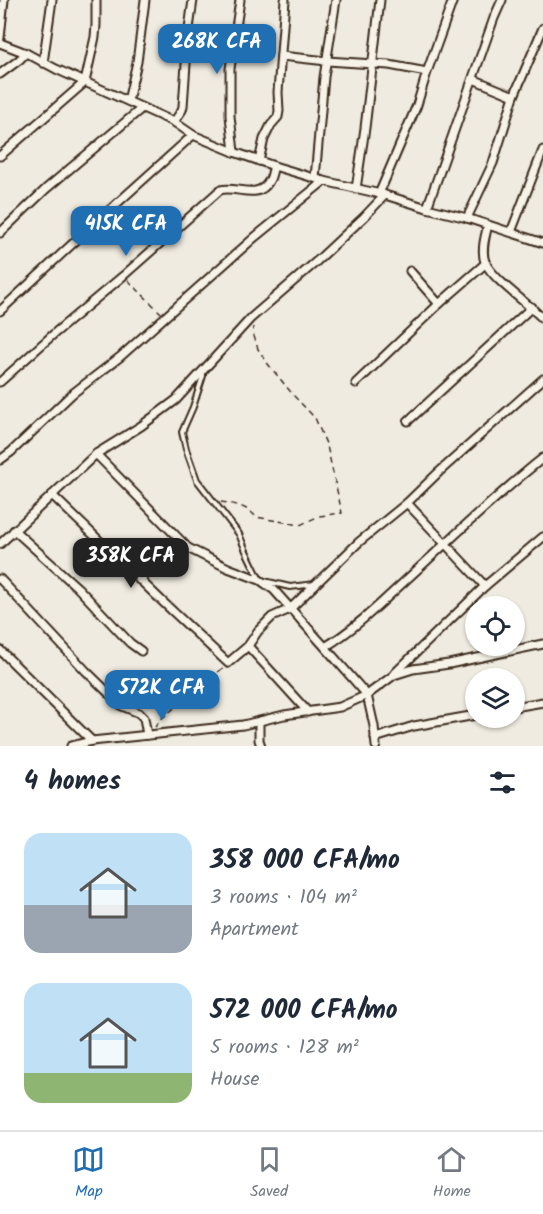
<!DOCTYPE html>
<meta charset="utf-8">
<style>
body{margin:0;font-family:Kalam,sans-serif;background:#f6f6f7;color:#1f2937;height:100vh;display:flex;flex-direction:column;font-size:22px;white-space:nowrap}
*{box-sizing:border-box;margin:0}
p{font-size:20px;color:#747a83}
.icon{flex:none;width:33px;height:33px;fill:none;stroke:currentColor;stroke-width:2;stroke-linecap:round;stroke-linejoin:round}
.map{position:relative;height:746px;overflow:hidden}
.sheet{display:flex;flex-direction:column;background:#fff;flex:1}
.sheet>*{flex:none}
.buttons{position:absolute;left:465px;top:596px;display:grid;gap:12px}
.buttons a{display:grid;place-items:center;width:60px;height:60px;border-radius:50%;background:#fff;box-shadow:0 2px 4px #0004;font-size:30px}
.price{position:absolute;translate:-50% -51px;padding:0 14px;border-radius:12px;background:#1f6fb2;color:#fff;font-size:20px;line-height:39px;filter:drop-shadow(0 2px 3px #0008)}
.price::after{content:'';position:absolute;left:50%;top:36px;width:18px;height:14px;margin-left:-9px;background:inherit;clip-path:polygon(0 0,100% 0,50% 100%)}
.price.active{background:#222;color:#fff}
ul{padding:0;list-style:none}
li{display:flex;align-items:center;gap:18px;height:150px;padding:0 24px}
li span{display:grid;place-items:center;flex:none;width:168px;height:120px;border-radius:18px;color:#555}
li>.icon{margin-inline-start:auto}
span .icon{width:72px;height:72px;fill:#fffc;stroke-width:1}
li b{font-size:26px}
h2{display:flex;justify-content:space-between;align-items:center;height:72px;padding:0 24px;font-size:26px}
.tab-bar{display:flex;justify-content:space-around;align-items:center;height:84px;border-top:2px solid #e0e1e3;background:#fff;font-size:16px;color:#747a83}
.tab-bar a{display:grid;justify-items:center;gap:3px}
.tab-bar .active{color:#1f6fb2}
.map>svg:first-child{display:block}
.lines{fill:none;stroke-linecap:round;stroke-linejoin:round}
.service-casing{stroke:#3b2a1e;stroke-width:8}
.minor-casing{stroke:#3b2a1e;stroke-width:11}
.path{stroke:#3b2a1e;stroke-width:1.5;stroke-dasharray:6 4.5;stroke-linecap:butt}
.service{stroke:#f7f3e8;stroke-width:4}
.minor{stroke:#f7f3e8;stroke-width:7}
</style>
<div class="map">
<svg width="543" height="746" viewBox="0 0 543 746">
<rect width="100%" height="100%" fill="#efebe0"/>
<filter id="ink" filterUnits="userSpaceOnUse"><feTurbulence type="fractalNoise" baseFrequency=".0167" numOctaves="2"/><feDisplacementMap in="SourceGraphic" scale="12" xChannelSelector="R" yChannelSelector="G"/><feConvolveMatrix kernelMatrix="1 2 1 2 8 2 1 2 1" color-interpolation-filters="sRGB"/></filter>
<g filter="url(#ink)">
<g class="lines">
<g class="service-casing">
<polyline id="service" points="203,371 203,376 193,407 182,432 186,449 197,480 239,534 246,551 260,580 290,587 315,584"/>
</g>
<g class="minor-casing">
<g id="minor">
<polyline points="0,38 4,0"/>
<polyline points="0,43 26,53 56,69 174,122 193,135 234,152 274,166 324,181 385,195 427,208 467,218 543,243"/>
<polyline points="281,56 327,61 389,65 427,72"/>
<polyline points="43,63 52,0"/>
<polyline points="0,74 19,60 26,53"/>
<polyline points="473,79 514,96"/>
<polyline points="128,101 137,62 145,0"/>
<polyline points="174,122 182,110 183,106 188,36 193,0"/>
<polyline points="234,152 230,116 230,69 240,0"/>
<polyline points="0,156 85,82 95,37 96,25 96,0"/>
<polyline points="259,161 264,139 271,125 278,117 279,111 278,92 285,0"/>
<polyline points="315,178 324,77 336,0"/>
<polyline points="356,189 365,128 380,0"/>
<polyline points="379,194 417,105 427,72 453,0"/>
<polyline points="427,208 494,18 502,0"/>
<polyline points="467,218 493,163 514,96 543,28"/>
<path d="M 488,225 C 485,236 481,251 485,262 C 493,280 528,303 543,319"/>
<polyline points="511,232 543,150"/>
<polyline points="0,233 47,188 142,108"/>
<polyline points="410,271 439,304"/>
<polyline points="0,311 83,234 193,135"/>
<path d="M 0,382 L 56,332 L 123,276 L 220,190 C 236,185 258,201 269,181 C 272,177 272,171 274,166"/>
<polyline points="356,383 439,304 486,263"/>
<polyline points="408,421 532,307"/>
<polyline points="96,454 188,548 228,568 260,580 274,590 325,647 367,695 374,726 376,746"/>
<polyline points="0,460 11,452 72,394 120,357 255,237 324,181"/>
<polyline points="52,495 164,603 228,663 248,646 258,631 272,617 290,609 359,542 407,503 439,472 543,379"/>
<polyline points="407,503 485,586"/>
<polyline points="14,530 78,588 130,643 141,651"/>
<polyline points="0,544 96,454 141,426 176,400 251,318 317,261 364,217 385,195"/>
<polyline points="0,579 86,671 122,706 139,713 144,718 147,735"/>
<polyline points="139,580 156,566 188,548"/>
<polyline points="248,646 308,712"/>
<path d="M 325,647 C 355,629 381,603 406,580 C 451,539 495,496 543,458"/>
<polyline points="0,650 92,741"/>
<polyline points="395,673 485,586 543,537"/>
<polyline points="514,707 543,702"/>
<polyline points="259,722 259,740 261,746"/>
<polyline points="375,738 414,726 476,715"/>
<polyline points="71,746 92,741 243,725 284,715 340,707 367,695 394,675 413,669 449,664 543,644"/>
</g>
</g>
<g class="path">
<polyline points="128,280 161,313"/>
<path d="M 221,502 C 234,504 247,506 256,517 L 300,525 L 319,516 L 342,513 L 327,446 L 315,418 L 294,396 L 268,364 L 258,349 L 254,336 L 253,327"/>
<polyline points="155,727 161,719 224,667"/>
</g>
<use href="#service" class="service"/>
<use href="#minor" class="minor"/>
</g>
</g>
</svg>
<div class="buttons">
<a><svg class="icon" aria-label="locate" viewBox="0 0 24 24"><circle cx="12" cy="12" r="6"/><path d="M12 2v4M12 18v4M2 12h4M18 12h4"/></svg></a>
<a><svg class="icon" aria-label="layers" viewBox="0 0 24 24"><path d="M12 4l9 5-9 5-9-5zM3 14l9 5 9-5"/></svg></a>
</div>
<b class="price" style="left:217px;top:75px">268K CFA</b>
<b class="price" style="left:126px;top:257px">415K CFA</b>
<b class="price active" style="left:131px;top:589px">358K CFA</b>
<b class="price" style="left:162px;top:721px">572K CFA</b>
</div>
<section class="sheet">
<h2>4 homes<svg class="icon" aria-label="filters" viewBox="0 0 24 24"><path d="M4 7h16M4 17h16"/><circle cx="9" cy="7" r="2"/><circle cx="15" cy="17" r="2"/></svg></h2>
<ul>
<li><span style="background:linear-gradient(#bfe0f5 60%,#9aa5b1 0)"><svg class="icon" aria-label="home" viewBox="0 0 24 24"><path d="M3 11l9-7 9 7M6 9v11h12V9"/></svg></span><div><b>358 000 CFA/mo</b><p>3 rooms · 104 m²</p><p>Apartment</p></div></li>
<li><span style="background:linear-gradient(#bfe0f5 75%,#8fb573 0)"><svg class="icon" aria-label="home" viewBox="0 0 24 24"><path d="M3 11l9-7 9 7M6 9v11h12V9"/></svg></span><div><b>572 000 CFA/mo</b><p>5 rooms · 128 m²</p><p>House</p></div></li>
</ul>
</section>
<nav class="tab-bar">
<a class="active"><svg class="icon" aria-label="map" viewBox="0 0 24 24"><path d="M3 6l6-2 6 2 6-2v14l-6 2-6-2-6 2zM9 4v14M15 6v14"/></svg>Map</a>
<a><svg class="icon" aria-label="saved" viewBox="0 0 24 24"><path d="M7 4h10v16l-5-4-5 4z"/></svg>Saved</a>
<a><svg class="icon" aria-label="home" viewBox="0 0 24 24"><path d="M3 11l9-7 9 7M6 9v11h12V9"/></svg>Home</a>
</nav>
